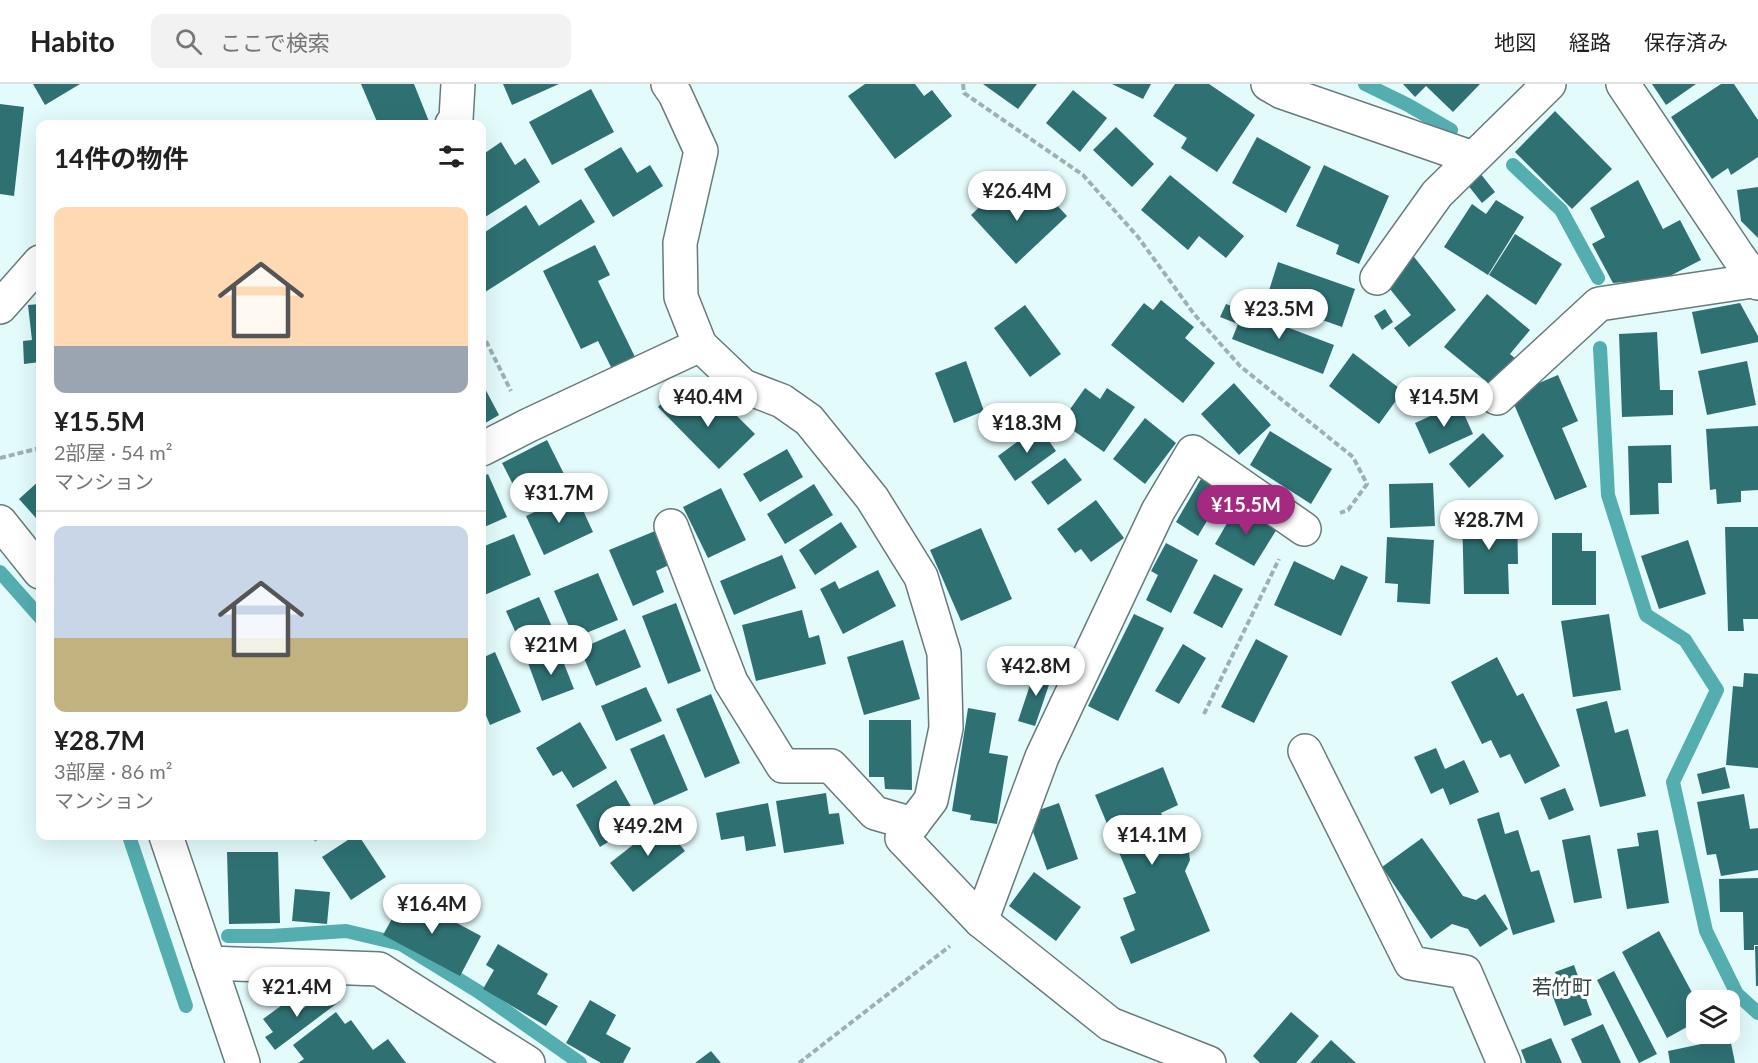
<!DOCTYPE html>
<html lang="ja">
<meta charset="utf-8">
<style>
body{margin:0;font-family:Lato,"Noto Sans JP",sans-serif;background:#f2f2f2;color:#222;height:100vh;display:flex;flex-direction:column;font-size:22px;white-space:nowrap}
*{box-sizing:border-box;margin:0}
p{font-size:20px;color:#767676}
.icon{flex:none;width:33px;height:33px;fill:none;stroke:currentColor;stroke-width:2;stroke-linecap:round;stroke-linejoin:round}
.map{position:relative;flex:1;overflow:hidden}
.panel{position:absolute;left:36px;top:36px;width:450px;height:720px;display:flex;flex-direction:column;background:#fff;border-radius:12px;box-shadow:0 6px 24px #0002}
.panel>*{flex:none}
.fabs{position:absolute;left:1686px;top:906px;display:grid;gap:12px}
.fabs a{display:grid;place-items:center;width:54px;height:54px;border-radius:12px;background:#fff;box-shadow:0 6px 24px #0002;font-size:30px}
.price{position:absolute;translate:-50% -51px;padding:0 14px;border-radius:21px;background:#fff;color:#222;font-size:20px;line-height:39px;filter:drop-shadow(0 2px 3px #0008)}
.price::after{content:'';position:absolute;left:50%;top:36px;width:18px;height:14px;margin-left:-9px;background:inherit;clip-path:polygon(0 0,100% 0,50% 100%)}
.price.on{background:#a32a80;color:#fff}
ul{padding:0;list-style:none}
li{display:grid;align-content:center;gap:12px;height:318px;padding:0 18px}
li+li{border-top:2px solid #e0e0e0}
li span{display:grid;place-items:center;height:186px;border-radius:12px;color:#555}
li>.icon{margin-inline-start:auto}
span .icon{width:108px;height:108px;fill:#fffc;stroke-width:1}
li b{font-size:26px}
h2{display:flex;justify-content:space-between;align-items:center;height:72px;padding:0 18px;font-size:26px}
header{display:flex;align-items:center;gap:36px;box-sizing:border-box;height:84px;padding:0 30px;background:#fff;border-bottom:2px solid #e0e0e0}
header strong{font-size:28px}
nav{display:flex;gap:33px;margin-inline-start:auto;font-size:21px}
.search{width:420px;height:54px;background:#f2f2f2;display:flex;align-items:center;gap:15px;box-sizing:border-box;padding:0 21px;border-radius:12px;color:#767676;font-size:22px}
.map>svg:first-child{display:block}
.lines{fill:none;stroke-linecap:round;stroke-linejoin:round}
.stream{stroke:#54aeb0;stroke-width:14}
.building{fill:#2f7173}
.minor-casing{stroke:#677b7c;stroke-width:36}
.path{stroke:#9eb0b1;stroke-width:4;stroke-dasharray:6 3;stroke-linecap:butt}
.minor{stroke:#fff;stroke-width:33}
.labels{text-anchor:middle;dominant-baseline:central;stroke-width:6;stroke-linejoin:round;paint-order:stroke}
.quarter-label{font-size:20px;fill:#314445;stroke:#fff}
</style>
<header>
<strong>Habito</strong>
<div class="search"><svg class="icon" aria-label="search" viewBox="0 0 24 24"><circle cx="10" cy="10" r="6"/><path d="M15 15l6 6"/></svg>ここで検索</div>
<nav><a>地図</a><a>経路</a><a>保存済み</a></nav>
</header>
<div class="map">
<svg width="1758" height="979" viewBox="0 0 1758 979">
<rect width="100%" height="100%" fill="#e4fbfc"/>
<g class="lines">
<g class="stream">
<polyline points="1365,0 1408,21 1451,46"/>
<polyline points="1513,81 1561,126 1598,194"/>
<polyline points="1600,264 1608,411 1646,531 1685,556 1717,606 1673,698 1706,847 1737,910 1758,929"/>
<polyline points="0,488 40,533"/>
<polyline points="129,752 186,922"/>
<polyline points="228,852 271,852 346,847 401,860 479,908 580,979"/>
</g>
</g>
<g class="building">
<polygon points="33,0 80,0 45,21"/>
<polygon points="361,0 414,0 430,40 378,40"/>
<polygon points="503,0 559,0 512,21"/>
<polygon points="865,0 915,0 924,12 932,6 952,32 895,75 848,12"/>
<polygon points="983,0 1037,0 1018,25"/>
<polygon points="1112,0 1151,0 1143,15"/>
<polygon points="1175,0 1209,0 1255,31 1217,88 1181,64 1187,54 1153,32"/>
<polygon points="1403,0 1480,0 1453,28 1426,2 1415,13"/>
<polygon points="1652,0 1696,0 1666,21"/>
<polygon points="1721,0 1734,0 1758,36 1758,73 1731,91 1728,84 1712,95 1671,33"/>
<polygon points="591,5 614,48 552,81 529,38"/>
<polygon points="1073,6 1107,34 1080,68 1046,39"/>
<polygon points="0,20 24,23 14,112 0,110"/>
<polygon points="1555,27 1612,85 1572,125 1515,68"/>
<polygon points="1116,43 1154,80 1132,103 1093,66"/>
<polygon points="1257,53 1311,83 1286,129 1232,99"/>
<polygon points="501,58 515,81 525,74 540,98 482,135 482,71"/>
<polygon points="621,63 637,89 650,81 663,102 613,133 584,85"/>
<polygon points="1324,81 1389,112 1359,180 1336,170 1339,161 1296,142"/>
<polygon points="1480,89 1495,108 1482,119 1467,100"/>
<polygon points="1170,91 1244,152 1226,174 1199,152 1188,166 1141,126"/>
<polygon points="1638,96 1663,145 1680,136 1701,176 1664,195 1613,199 1592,160 1605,153 1590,124"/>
<polygon points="1005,99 1025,120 1033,113 1043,123 1051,115 1067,132 1016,180 971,131"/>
<polygon points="1758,103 1758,154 1741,137 1737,106"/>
<polygon points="581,115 595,138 482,210 482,150 526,121 539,142"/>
<polygon points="1496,116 1524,133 1488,191 1444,163 1472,120 1486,130"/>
<polygon points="1515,150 1562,180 1536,221 1489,191"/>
<polygon points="595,161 610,191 598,197 635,273 612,285 598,257 581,265 543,187"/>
<polygon points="1411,169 1456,226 1409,263 1394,244 1411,231 1381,194"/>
<polygon points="1278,178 1355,205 1342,243 1266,216"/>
<polygon points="1487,210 1530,246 1510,270 1516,275 1493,303 1444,263"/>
<polygon points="1161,216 1194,243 1185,254 1215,279 1183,319 1111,261 1144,219 1153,226"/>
<polygon points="1740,219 1758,252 1758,258 1701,270 1692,228"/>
<polygon points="40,220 40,278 24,280 23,257 32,256 28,221"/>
<polygon points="1226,220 1334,261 1323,290 1232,255 1238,240 1220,233"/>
<polygon points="1025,221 1061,270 1030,293 994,244"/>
<polygon points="1385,225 1393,238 1382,246 1374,232"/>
<polygon points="1657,248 1660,306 1673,306 1673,331 1622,333 1619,250"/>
<polygon points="1353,269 1403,307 1379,340 1329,302"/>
<polygon points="966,277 984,327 954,339 935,289"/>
<polygon points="1747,277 1756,321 1707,331 1698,287"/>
<polygon points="1558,291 1578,337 1562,344 1587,403 1555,416 1510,311"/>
<polygon points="482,299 499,331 482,341"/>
<polygon points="1234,299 1271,341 1239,371 1201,330"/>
<polygon points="1085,304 1100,315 1107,304 1135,323 1104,368 1061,338"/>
<polygon points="675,306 693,324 702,314 718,331 727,322 755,350 719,385 658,323"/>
<polygon points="1459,319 1473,350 1429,370 1415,339"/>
<polygon points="1145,334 1176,359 1145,400 1113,375"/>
<polygon points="1039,342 1056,367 1015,397 998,372"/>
<polygon points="1758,342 1758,406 1741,407 1741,418 1717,420 1716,405 1710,406 1706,345"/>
<polygon points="1270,347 1332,385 1311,420 1250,381"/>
<polygon points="1483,349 1504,372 1469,404 1449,380"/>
<polygon points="547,356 566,394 521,416 502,379"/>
<polygon points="1671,361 1672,399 1658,399 1659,430 1630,431 1628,362"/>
<polygon points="787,365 803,393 760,418 743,390"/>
<polygon points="1065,374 1082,396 1048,421 1031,398"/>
<polygon points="488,390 507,433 482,444 482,393"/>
<polygon points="1201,395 1224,408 1198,452 1176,438"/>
<polygon points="40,396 40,430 36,434 19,415"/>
<polygon points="1433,399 1435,442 1390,444 1389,400"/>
<polygon points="814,400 833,431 785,460 767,430"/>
<polygon points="721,404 746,456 708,474 683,423"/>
<polygon points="575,409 593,448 544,471 526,432"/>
<polygon points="1096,416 1124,454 1091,478 1081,465 1075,469 1057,445"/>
<polygon points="1237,422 1277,445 1254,482 1215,460"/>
<polygon points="1517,427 1518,480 1508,480 1509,510 1464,510 1462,428"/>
<polygon points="841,438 857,463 815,491 799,466"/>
<polygon points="1725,443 1758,443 1758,535 1743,535 1744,547 1728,547"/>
<polygon points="981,444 1012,515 961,537 930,466"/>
<polygon points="655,447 669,481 656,487 664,508 633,522 609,466"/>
<polygon points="1552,449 1582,449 1582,467 1596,467 1596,521 1552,521"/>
<polygon points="514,450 531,491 482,512 482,463"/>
<polygon points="1387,453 1434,456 1430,520 1397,518 1398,500 1385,499"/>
<polygon points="1688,456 1706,510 1659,525 1641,472"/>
<polygon points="1166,459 1198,476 1171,529 1146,516 1158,491 1151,487"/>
<polygon points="782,471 796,504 734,531 720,497"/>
<polygon points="1294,477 1334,496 1341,481 1368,493 1341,552 1274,521"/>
<polygon points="878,486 896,522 843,550 820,505 835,497 839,505"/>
<polygon points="598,489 618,536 574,554 554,507"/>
<polygon points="1214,490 1243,505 1222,544 1193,529"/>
<polygon points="539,513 556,552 524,567 506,527"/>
<polygon points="676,519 701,587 668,600 642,532"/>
<polygon points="802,526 809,554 819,551 826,580 756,597 742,541"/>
<polygon points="1134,530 1164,544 1118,637 1088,622"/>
<polygon points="1609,530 1621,606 1573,613 1561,537"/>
<polygon points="625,545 641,583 596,602 580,565"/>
<polygon points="1256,555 1288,572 1254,639 1221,623"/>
<polygon points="903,556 920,615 864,631 847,573"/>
<polygon points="1183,560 1206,574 1179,620 1155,607"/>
<polygon points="559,567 574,605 542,617 528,579"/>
<polygon points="495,568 521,628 490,641 482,622 482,595 486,593 482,583 482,574"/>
<polygon points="1497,573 1517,612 1523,609 1560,682 1525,700 1510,670 1500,674 1491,656 1482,660 1451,598"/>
<polygon points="1036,583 1053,589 1035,642 1018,637"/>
<polygon points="1744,589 1758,590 1758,684 1726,681 1733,602 1743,603"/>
<polygon points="646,603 662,637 616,657 601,622"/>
<polygon points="711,610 740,679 705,694 676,625"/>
<polygon points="1607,617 1615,649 1628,645 1646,712 1600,723 1576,625"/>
<polygon points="968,624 996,629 989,669 1008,672 997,740 970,736 971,731 952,727"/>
<polygon points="869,636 911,636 912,706 885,705 884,693 869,693"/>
<polygon points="580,638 607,684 573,704 562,687 553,692 536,664"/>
<polygon points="664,650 688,706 654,721 630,665"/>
<polygon points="1436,664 1445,685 1464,676 1479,708 1450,721 1443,704 1431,710 1414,673"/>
<polygon points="1163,683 1178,721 1161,729 1169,749 1180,753 1188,762 1190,776 1185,787 1210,847 1131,880 1120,853 1135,846 1123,814 1136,809 1095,711"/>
<polygon points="1725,683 1730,704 1702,710 1697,690"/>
<polygon points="616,696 633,726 621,734 628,746 600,763 576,721"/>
<polygon points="1565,704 1574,726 1549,736 1540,714"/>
<polygon points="826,709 829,730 839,729 844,760 784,769 776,717"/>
<polygon points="1744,710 1750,745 1758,744 1758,786 1721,792 1716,770 1707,771 1697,718"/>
<polygon points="768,719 776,762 746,767 744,752 721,756 716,729"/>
<polygon points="1059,719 1078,775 1047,786 1032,745 1039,726"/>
<polygon points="1499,728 1505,750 1518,746 1531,788 1539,786 1555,838 1513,851 1477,735"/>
<polygon points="662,738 685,767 633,808 610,779"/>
<polygon points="1658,746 1669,819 1627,825 1617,765 1639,762 1637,749"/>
<polygon points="1590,751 1602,814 1574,819 1562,756"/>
<polygon points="354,752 359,752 386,793 351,816 322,773"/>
<polygon points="1422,754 1463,812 1476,816 1485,810 1508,845 1480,863 1468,845 1452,840 1431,855 1382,783"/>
<polygon points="227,768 278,768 280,839 229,840"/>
<polygon points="1034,788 1081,823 1056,857 1009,822"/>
<polygon points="1758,794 1758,861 1754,861 1754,866 1744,866 1743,828 1720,828 1719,795"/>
<polygon points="295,805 330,808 327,840 292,837"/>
<polygon points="405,811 481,852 460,892 383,851"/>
<polygon points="1659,847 1696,916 1696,938 1667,954 1622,868"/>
<polygon points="498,860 548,890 537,910 558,922 546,942 483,905 494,886 486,881"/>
<polygon points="1755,862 1758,862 1758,902 1756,902"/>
<polygon points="1574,881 1592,931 1564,942 1550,905 1560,901 1555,888"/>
<polygon points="1614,887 1657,970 1639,979 1597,896"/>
<polygon points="331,904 340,917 275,966 265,953 273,948 263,935 289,916 298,928"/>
<polygon points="590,916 616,931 606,950 631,964 623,979 601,979 566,959"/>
<polygon points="336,928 345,940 351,936 373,966 388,955 406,979 298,979 304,975 293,961"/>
<polygon points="1291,928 1319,952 1296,979 1260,979 1253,972"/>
<polygon points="1603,940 1621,979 1582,979 1571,955"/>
<polygon points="1551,954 1562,979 1526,979 1521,966"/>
<polygon points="1730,954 1735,979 1670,979 1668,967"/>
<polygon points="1331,956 1356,979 1310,979"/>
<polygon points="711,967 721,979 695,979"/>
</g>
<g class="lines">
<g class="minor-casing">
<g id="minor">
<polyline points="668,0 675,10 701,67 680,159 681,213 700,261 743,302 782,317 809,336 872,414 921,493 944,569 946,644 931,716 902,754 981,837 1110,940 1209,979"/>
<polyline points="1268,0 1282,8 1473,74"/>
<polyline points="1623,0 1738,172 1758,199"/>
<polyline points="452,40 456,35 458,0"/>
<polyline points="1377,194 1437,110 1549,0"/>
<polyline points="0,223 40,178"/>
<polyline points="1497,314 1599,220 1758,196"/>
<polyline points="482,365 529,341 700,261"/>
<polyline points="0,438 40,488"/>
<polyline points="671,442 731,598 783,682 831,682 875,729 913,740"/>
<polyline points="1305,667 1411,879 1465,888 1504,979"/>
<polyline points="166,752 243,979"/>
<polyline points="981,837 1042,673 1158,427 1193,368 1304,445"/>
<polyline points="209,879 379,885 528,979"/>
</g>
</g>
<g class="path">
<polyline points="963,0 964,9 1083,91 1138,153 1194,230 1240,282 1353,373 1367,400 1348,426 1340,429"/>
<polyline points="482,249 511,307"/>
<polyline points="0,374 40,364"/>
<polyline points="1204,630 1279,475"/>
<polyline points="313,752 318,758"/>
<polyline points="799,979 950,862"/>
</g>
<use href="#minor" class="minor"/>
</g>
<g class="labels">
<g class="quarter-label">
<text x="1562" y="902">若竹町</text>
</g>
</g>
</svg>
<div class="fabs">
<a><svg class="icon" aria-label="layers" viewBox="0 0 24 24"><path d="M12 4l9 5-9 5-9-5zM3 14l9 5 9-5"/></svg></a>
</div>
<b class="price" style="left:1017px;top:138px">¥26.4M</b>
<b class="price" style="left:1279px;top:256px">¥23.5M</b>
<b class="price" style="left:708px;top:344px">¥40.4M</b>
<b class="price" style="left:1444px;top:344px">¥14.5M</b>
<b class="price" style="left:1027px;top:370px">¥18.3M</b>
<b class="price" style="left:559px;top:440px">¥31.7M</b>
<b class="price on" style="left:1246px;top:452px">¥15.5M</b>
<b class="price" style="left:1489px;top:467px">¥28.7M</b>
<b class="price" style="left:551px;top:592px">¥21M</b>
<b class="price" style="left:1036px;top:613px">¥42.8M</b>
<b class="price" style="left:648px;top:773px">¥49.2M</b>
<b class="price" style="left:1152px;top:782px">¥14.1M</b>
<b class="price" style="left:432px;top:851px">¥16.4M</b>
<b class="price" style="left:297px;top:934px">¥21.4M</b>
<section class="panel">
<h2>14件の物件<svg class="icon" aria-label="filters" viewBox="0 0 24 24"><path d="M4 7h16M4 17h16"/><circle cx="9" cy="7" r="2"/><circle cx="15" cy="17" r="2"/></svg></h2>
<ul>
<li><span style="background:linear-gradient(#ffd9b3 75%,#9aa5b1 0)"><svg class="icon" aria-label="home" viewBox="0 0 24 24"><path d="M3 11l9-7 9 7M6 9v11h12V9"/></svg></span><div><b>¥15.5M</b><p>2部屋 · 54 m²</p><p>マンション</p></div></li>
<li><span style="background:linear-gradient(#c9d6e8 60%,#c2b280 0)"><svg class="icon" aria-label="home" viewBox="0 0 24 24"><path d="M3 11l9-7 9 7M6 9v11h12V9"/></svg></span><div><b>¥28.7M</b><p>3部屋 · 86 m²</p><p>マンション</p></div></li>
</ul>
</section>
</div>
